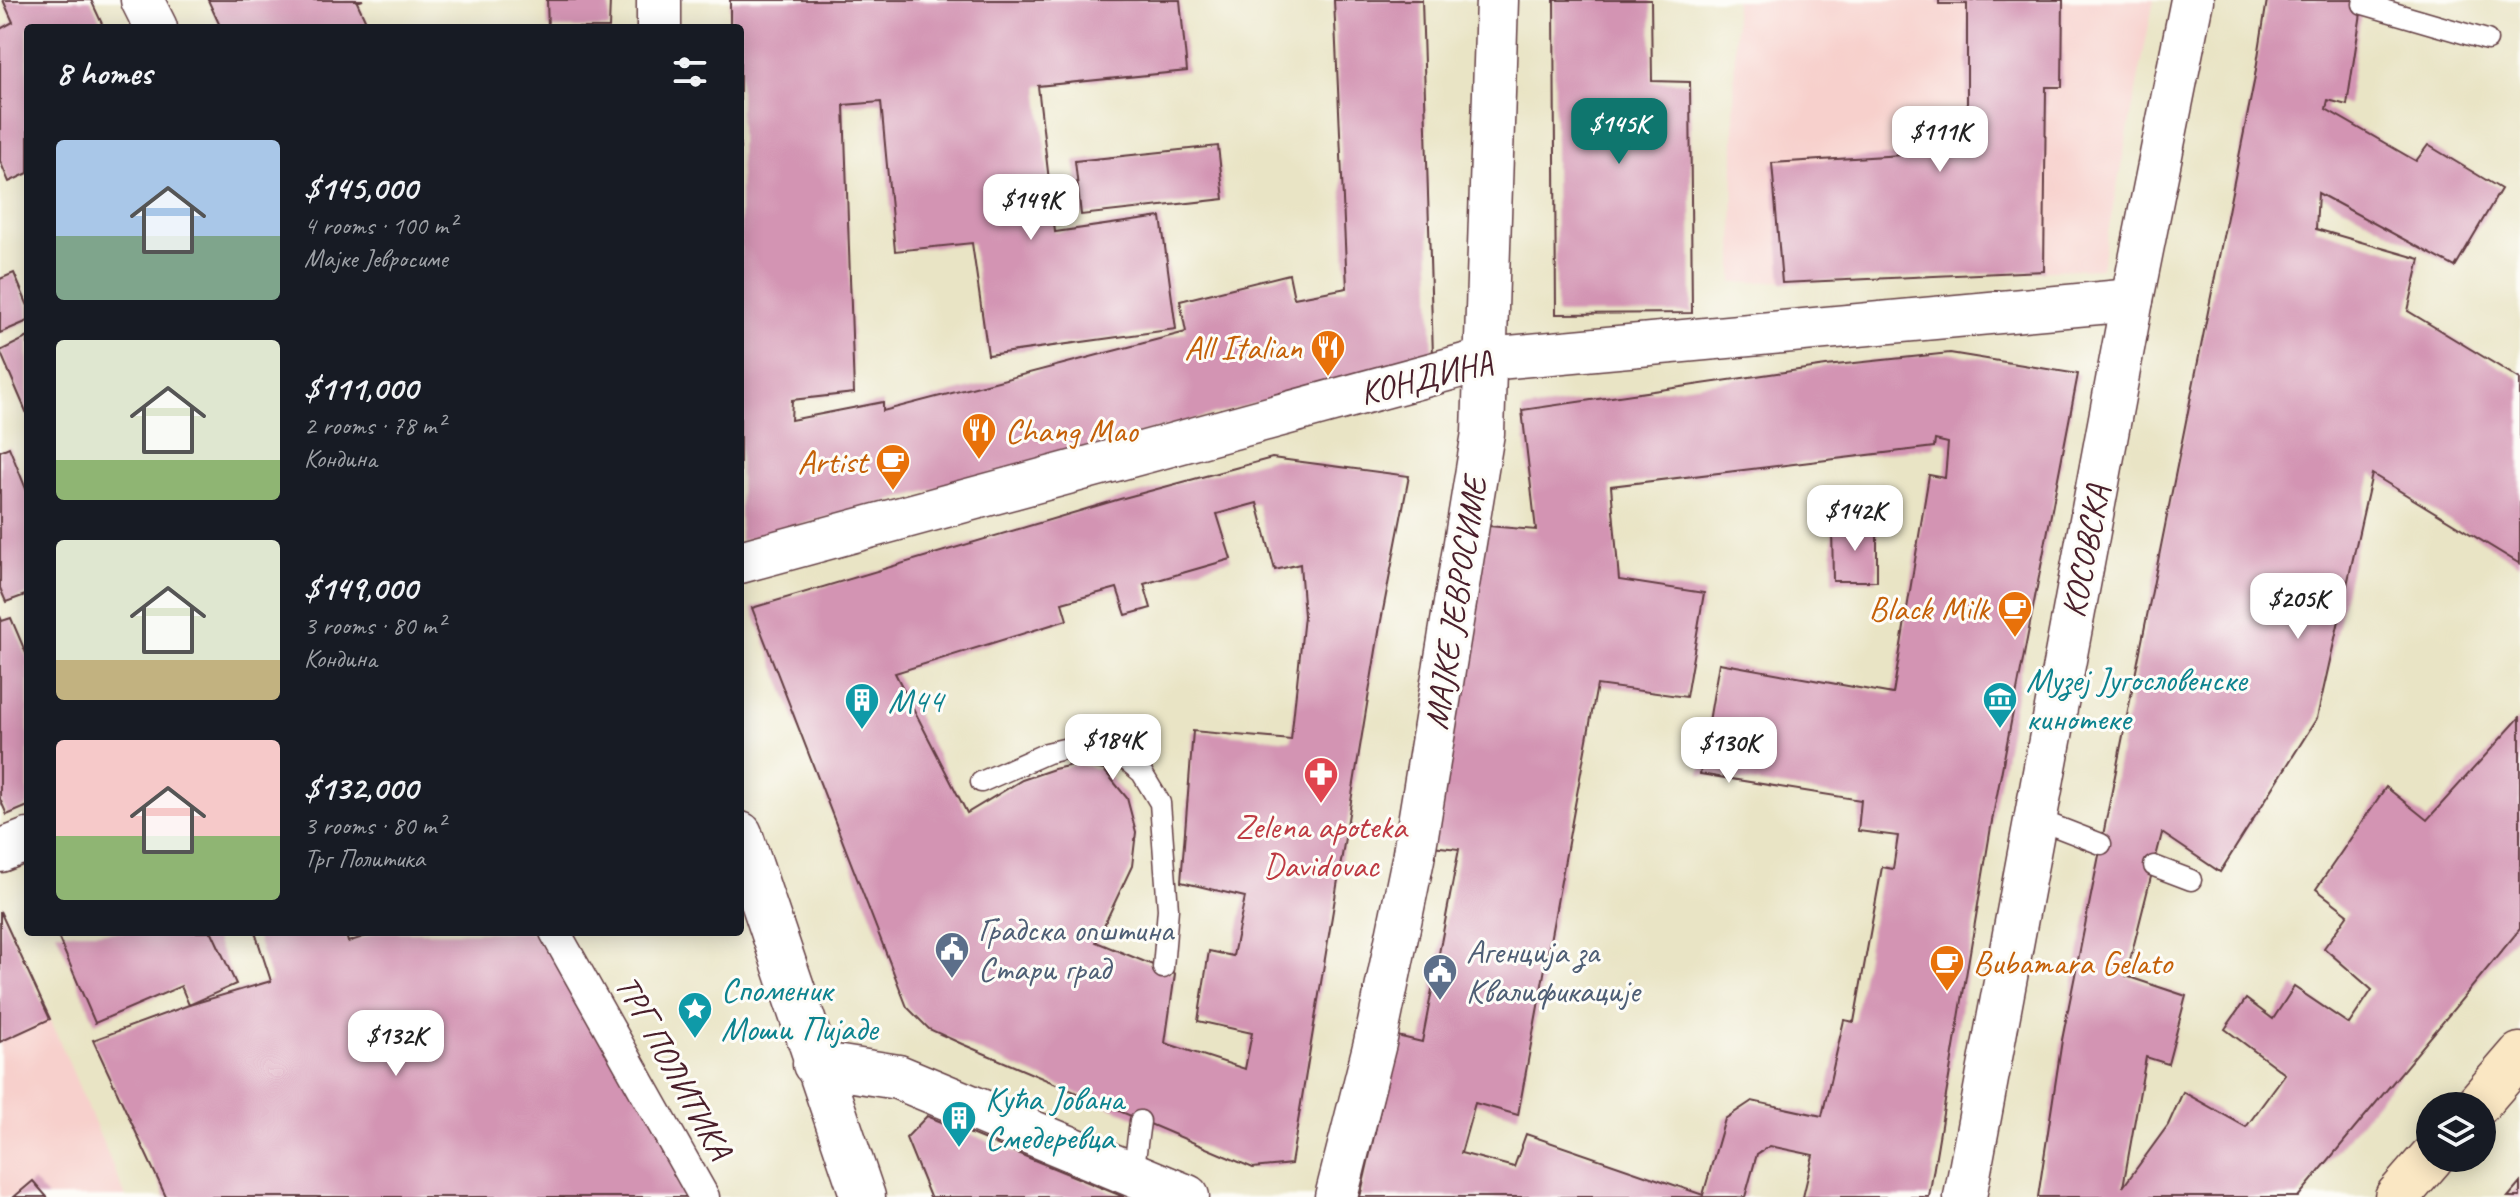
<!DOCTYPE html>
<meta charset="utf-8">
<style>
body{margin:0;font-family:Caveat,sans-serif;background:#20242c;color:#f1f3f6;height:100vh;display:flex;flex-direction:column;font-size:30px;white-space:nowrap}
*{box-sizing:border-box;margin:0}
p{font-size:26px;color:#9ea1a6}
.icon{flex:none;width:44px;height:44px;fill:none;stroke:currentColor;stroke-width:2;stroke-linecap:round;stroke-linejoin:round}
.map{position:relative;flex:1;overflow:hidden}
.panel{position:absolute;left:24px;top:24px;width:720px;height:912px;display:flex;flex-direction:column;background:#171b24;border-radius:8px;box-shadow:0 4px 20px #0003}
.panel>*{flex:none}
.buttons{position:absolute;left:2416px;top:1092px;display:grid;gap:16px}
.buttons a{display:grid;place-items:center;width:80px;height:80px;border-radius:50%;background:#171b24;box-shadow:0 4px 20px #0003;font-size:40px}
.price{position:absolute;translate:-50% -68px;padding:0 18px;border-radius:16px;background:#fff;color:#222;font-size:26px;line-height:52px;filter:drop-shadow(0 2px 4px #0008)}
.price::after{content:'';position:absolute;left:50%;top:48px;width:24px;height:18px;margin-left:-12px;background:inherit;clip-path:polygon(0 0,100% 0,50% 100%)}
.price.selected{background:#0f766e;color:#fff}
ul{padding:0;list-style:none}
li{display:flex;align-items:center;gap:24px;height:200px;padding:0 32px}
li span{display:grid;place-items:center;flex:none;width:224px;height:160px;border-radius:8px;color:#555}
li>.icon{margin-inline-start:auto}
span .icon{width:96px;height:96px;fill:#fffc;stroke-width:1}
li b{font-size:34px}
h2{display:flex;justify-content:space-between;align-items:center;height:96px;padding:0 32px;font-size:34px}
.map>svg:first-child{display:block}
.built{fill:#f7d0cc}
.building{fill:#d394b3;fill-rule:evenodd}
.lines{fill:none;stroke-linecap:round;stroke-linejoin:round}
.service-casing{stroke:#623d42;stroke-width:23}
.pedestrian-casing{stroke:#623d42;stroke-width:33}
.minor-casing{stroke:#623d42;stroke-width:45}
.tertiary-casing{stroke:#623d42;stroke-width:47}
.secondary-casing{stroke:#623d42;stroke-width:47}
.service{stroke:#fff;stroke-width:20}
.pedestrian{stroke:#fff;stroke-width:30}
.minor{stroke:#fff;stroke-width:42}
.tertiary{stroke:#fff;stroke-width:44}
.secondary{stroke:#fae7c3;stroke-width:44}
.labels{text-anchor:middle;dominant-baseline:central;stroke-width:6;stroke-linejoin:round;paint-order:stroke}
.food-label{font-size:34px;fill:#c56008;stroke:#fdfcf7;text-anchor:end}
.street-label{font-size:34px;fill:#4a1f2b;stroke:#fdfcf7}
.culture-label{font-size:34px;fill:#0d838f;stroke:#fdfcf7;text-anchor:start}
.health-label{font-size:34px;fill:#be3a42;stroke:#fdfcf7}
.service-label{font-size:34px;fill:#4e5e75;stroke:#fdfcf7;text-anchor:start}
</style>
<div class="map">
<svg width="2520" height="1197" viewBox="0 0 2520 1197">
<rect width="100%" height="100%" fill="#fdfcf7"/>
<filter id="ink" filterUnits="userSpaceOnUse"><feTurbulence type="fractalNoise" baseFrequency=".0125" numOctaves="2"/><feDisplacementMap in="SourceGraphic" scale="16" xChannelSelector="R" yChannelSelector="G"/><feConvolveMatrix kernelMatrix="1 2 1 2 8 2 1 2 1" color-interpolation-filters="sRGB"/></filter>
<filter id="wash" filterUnits="userSpaceOnUse"><feTurbulence type="fractalNoise" baseFrequency=".006" numOctaves="4" result="noise"/><feDisplacementMap in="SourceGraphic" scale="32" xChannelSelector="R" yChannelSelector="G"/><feGaussianBlur stdDeviation="1.8" result="paint"/><feColorMatrix in="noise" values="0 0 0 0 0 0 0 0 0 0 0 0 0 0 0 0 0 1.4 0 .05"/><feComposite in="paint" operator="in"/></filter>
<g filter="url(#wash)">
<rect width="100%" height="100%" fill="#e9e4c5"/>
<g class="built">
<polygon points="1735,0 2154,0 2101,268 1733,283"/>
<polygon points="0,911 50,1019 126,1197 0,1197"/>
</g>
<g id="blocks">
<g class="building">
<polygon points="3,0 91,0 104,28 28,28 28,173 9,182 0,161 0,29 13,22"/>
<polygon points="208,0 363,0 357,2 369,28 221,28"/>
<polygon points="547,0 610,0 609,28 548,28"/>
<polygon points="730,0 1180,0 1187,71 1038,86 1055,232 1161,217 1176,329 988,355 972,243 895,251 881,102 844,105 854,393 792,400 791,420 883,402 883,411 1186,332 1180,301 1289,274 1294,298 1347,288 1334,0 1422,0 1433,356 740,541 740,28 730,28"/>
<polygon points="1554,0 1651,0 1652,81 1690,82 1692,313 1556,314"/>
<polygon points="1939,0 2063,0 2062,87 2046,87 2044,271 1782,283 1772,163 1967,151 1967,4 1939,4"/>
<polygon points="2267,0 2363,0 2347,105 2328,100 2326,109 2416,161 2428,145 2501,189 2455,267 2318,193 2316,229 2420,259 2408,311 2520,379 2520,564 2372,474 2317,718 2220,872 2162,833 2126,976 2186,996 2168,1064 2146,1057 2123,1187 2168,1125 2183,1092 2246,1127 2285,1074 2225,1029 2246,999 2273,1019 2294,987 2349,1024 2372,990 2324,948 2348,914 2316,889 2386,787 2427,820 2520,717 2520,929 2298,1197 2038,1197 2062,1040 2254,82"/>
<polygon points="1218,146 1224,199 1081,215 1075,161"/>
<polygon points="14,273 28,306 28,321 0,333 0,279"/>
<polygon points="28,337 28,416 0,351"/>
<path d="M 1950,353 L 2078,374 L 1992,821 L 1929,1197 L 1803,1197 L 1813,1155 L 1770,1146 L 1757,1154 L 1745,1197 L 1360,1197 L 1397,1036 L 1422,1042 L 1459,849 L 1432,846 L 1488,526 L 1536,530 L 1522,410 L 1826,366 ZM 1935,440 L 1948,443 L 1945,478 L 1929,475 L 1893,694 L 1719,663 L 1700,774 L 1861,800 L 1858,831 L 1898,836 L 1893,869 L 1882,867 L 1854,1022 L 1844,1020 L 1822,1116 L 1752,1101 L 1725,1119 L 1703,1195 L 1526,1134 L 1514,1167 L 1461,1153 L 1475,1103 L 1518,1115 L 1597,685 L 1686,697 L 1704,593 L 1619,580 L 1611,486 L 1934,447 Z"/>
<polygon points="9,447 28,494 28,594 6,602 0,588 0,451"/>
<path d="M 1272,458 L 1409,476 L 1380,626 L 1291,1164 L 1253,1168 L 962,1044 L 929,1029 L 907,1007 L 752,608 L 1120,499 ZM 1257,503 L 1275,570 L 1300,564 L 1304,616 L 1291,740 L 1193,731 L 1181,882 L 1245,897 L 1233,956 L 1209,951 L 1198,1021 L 1252,1033 L 1245,1069 L 1165,1043 L 1175,974 L 1096,942 L 1132,866 L 1136,832 L 1127,798 L 1104,770 L 1077,764 L 1054,769 L 1022,780 L 967,813 L 895,673 L 1067,620 L 1062,603 L 1117,588 L 1126,615 L 1151,608 L 1144,584 L 1231,559 L 1217,514 Z"/>
<polygon points="1832,525 1877,525 1877,581 1833,581"/>
<polygon points="0,616 2,621 11,618 28,658 28,806 7,815 0,799"/>
<polygon points="0,911 50,1019 0,1042"/>
<polygon points="56,932 212,932 236,984 189,1005 181,986 95,1023"/>
<polygon points="255,932 345,932 348,942 378,932 555,932 704,1197 166,1197 93,1040 189,1005 271,981"/>
<polygon points="927,1116 1124,1197 930,1197 906,1138"/>
<polygon points="33,1181 47,1197 14,1197"/>
<polygon points="2520,1183 2520,1197 2508,1197"/>
</g>
</g>
</g>
<g filter="url(#ink)">
<use href="#blocks" fill-opacity="0" stroke="#623d42" stroke-width="2"/>
<g class="lines">
<g class="service-casing">
<g id="service">
<polyline points="2363,4 2487,40"/>
<polyline points="981,782 1047,753 1081,745 1113,749 1142,773 1160,803 1168,909 1163,968"/>
<polyline points="2034,818 2101,844"/>
<polyline points="2154,866 2191,880"/>
<polyline points="1133,1175 1140,1121"/>
</g>
</g>
<g class="pedestrian-casing">
<polyline id="pedestrian" points="555,932 704,1197"/>
</g>
<g class="minor-casing">
<g id="minor">
<polyline points="142,0 156,28"/>
<polyline points="740,562 1487,359 2132,300"/>
<polyline points="0,851 28,840"/>
<polyline points="1336,1197 1375,1043 1413,859 1483,433 1497,0"/>
<polyline points="1965,1197 2132,300 2192,0"/>
</g>
</g>
<g class="tertiary-casing">
<g id="tertiary">
<polyline points="659,28 659,0"/>
<polyline points="740,834 863,1197"/>
<polyline points="815,1064 898,1077 1187,1197"/>
</g>
</g>
<g class="secondary-casing">
<g id="secondary">
<polyline points="2476,1106 2520,1055"/>
<polyline points="2397,1197 2431,1158"/>
</g>
</g>
<use href="#service" class="service"/>
<use href="#pedestrian" class="pedestrian"/>
<use href="#minor" class="minor"/>
<use href="#tertiary" class="tertiary"/>
<use href="#secondary" class="secondary"/>
</g>
</g>
<defs>
<g id="restaurant-pin" transform="scale(1.8)"><path d="M0 17L-7.5 6A9.5 9.5 0 1 1 7.5 6Z" fill="#e8710a" stroke="#fdfcf7"/><path d="M-5-6h1v4h1v-4h1v4h1v-4h1v5L-1.5 .5V6h-2V.5L-5-1ZM5-6V6H3V1.5H1.5Q1.5-4 5-6Z" fill="#fff"/></g>
<g id="cafe-pin" transform="scale(1.8)"><path d="M0 17L-7.5 6A9.5 9.5 0 1 1 7.5 6Z" fill="#e8710a" stroke="#fdfcf7"/><path d="M-5.5-4.5H6V0H3Q3 3.5 0 3.5H-2.5Q-5.5 3.5-5.5 0ZM3-3.2v2h1.7v-2ZM-6 4.5H4V6H-6Z" fill="#fff"/></g>
<g id="museum-pin" transform="scale(1.8)"><path d="M0 17L-7.5 6A9.5 9.5 0 1 1 7.5 6Z" fill="#0f9aa8" stroke="#fdfcf7"/><path d="M0-6L6-3V-2H-6V-3ZM-5-1h2V3h-2ZM-1-1h2V3h-2ZM3-1h2V3H3ZM-6 4H6V6H-6Z" fill="#fff"/></g>
<g id="building-pin" transform="scale(1.8)"><path d="M0 17L-7.5 6A9.5 9.5 0 1 1 7.5 6Z" fill="#0f9aa8" stroke="#fdfcf7"/><path d="M-4-6H4V6H1V3H-1V6H-4ZM-2.5-4.3h1.7v1.8h-1.7ZM.8-4.3h1.7v1.8H.8ZM-2.5-1h1.7V.8h-1.7ZM.8-1h1.7V.8H.8Z" fill="#fff"/></g>
<g id="pharmacy-pin" transform="scale(1.8)"><path d="M0 17L-7.5 6A9.5 9.5 0 1 1 7.5 6Z" fill="#e0444e" stroke="#fdfcf7"/><path d="M-2-6h4v4h4v4h-4v4h-4v-4h-4v-4h4Z" fill="#fff"/></g>
<g id="civic-pin" transform="scale(1.8)"><path d="M0 17L-7.5 6A9.5 9.5 0 1 1 7.5 6Z" fill="#5c6f8a" stroke="#fdfcf7"/><path d="M-.6-6.5H3V-4.5H.6V-3L4-1V1h2V6H-6V1h2V-1L-.6-3ZM-1.2 2.5V6h2.4V2.5Z" fill="#fff"/></g>
<g id="sight-pin" transform="scale(1.8)"><path d="M0 17L-7.5 6A9.5 9.5 0 1 1 7.5 6Z" fill="#0f9aa8" stroke="#fdfcf7"/><path d="M0-6L1.8-2.2L6-1.7L2.9 1.2L3.7 5.4L0 3.3L-3.7 5.4L-2.9 1.2L-6-1.7L-1.8-2.2Z" fill="#fff"/></g>
</defs>
<g fill-rule="evenodd">
<use href="#restaurant-pin" x="1328" y="347"/>
<use href="#restaurant-pin" x="979" y="430"/>
<use href="#cafe-pin" x="893" y="461"/>
<use href="#cafe-pin" x="2015" y="608"/>
<use href="#museum-pin" x="2000" y="699"/>
<use href="#building-pin" x="862" y="700"/>
<use href="#pharmacy-pin" x="1321" y="774"/>
<use href="#civic-pin" x="952" y="949"/>
<use href="#cafe-pin" x="1947" y="962"/>
<use href="#civic-pin" x="1440" y="971"/>
<use href="#sight-pin" x="695" y="1009"/>
<use href="#building-pin" x="959" y="1118"/>
</g>
<g class="labels">
<g class="food-label">
<text x="1302" y="347">All Italian</text>
<text x="1005" y="430" text-anchor="start">Chang Mao</text>
<text x="867" y="461">Artist</text>
<text x="1989" y="608">Black Milk</text>
<text x="1973" y="962" text-anchor="start">Bubamara Gelato</text>
</g>
<g class="street-label">
<text transform="translate(1426 377) rotate(-14)">КОНДИНА</text>
<text transform="translate(2085 551) rotate(-79)">КОСОВСКА</text>
<text transform="translate(1455 603) rotate(-81)">МАЈКЕ ЈЕВРОСИМЕ</text>
<text transform="translate(674 1067) rotate(61)">ТРГ ПОЛИТИКА</text>
</g>
<g class="culture-label">
<text x="2026" y="679">Музеј Југословенске<tspan x="2026" dy="39">кинотеке</tspan></text>
<text x="888" y="700">М44</text>
<text x="721" y="989">Споменик<tspan x="721" dy="39">Моши Пијаде</tspan></text>
<text x="985" y="1098">Кућа Јована<tspan x="985" dy="39">Смедеревца</tspan></text>
</g>
<g class="health-label">
<text x="1321" y="826">Zelena apoteka<tspan x="1321" dy="39">Davidovac</tspan></text>
</g>
<g class="service-label">
<text x="978" y="929">Градска општина<tspan x="978" dy="39">Стари град</tspan></text>
<text x="1466" y="951">Агенција за<tspan x="1466" dy="39">Квалификације</tspan></text>
</g>
</g>
</svg>
<div class="buttons">
<a><svg class="icon" aria-label="layers" viewBox="0 0 24 24"><path d="M12 4l9 5-9 5-9-5zM3 14l9 5 9-5"/></svg></a>
</div>
<b class="price selected" style="left:1619px;top:166px">$145K</b>
<b class="price" style="left:1940px;top:174px">$111K</b>
<b class="price" style="left:1031px;top:242px">$149K</b>
<b class="price" style="left:1855px;top:553px">$142K</b>
<b class="price" style="left:2298px;top:641px">$205K</b>
<b class="price" style="left:1113px;top:782px">$184K</b>
<b class="price" style="left:1729px;top:785px">$130K</b>
<b class="price" style="left:396px;top:1078px">$132K</b>
<section class="panel">
<h2>8 homes<svg class="icon" aria-label="filters" viewBox="0 0 24 24"><path d="M4 7h16M4 17h16"/><circle cx="9" cy="7" r="2"/><circle cx="15" cy="17" r="2"/></svg></h2>
<ul>
<li><span style="background:linear-gradient(#a9c7e8 60%,#7fa58c 0)"><svg class="icon" aria-label="home" viewBox="0 0 24 24"><path d="M3 11l9-7 9 7M6 9v11h12V9"/></svg></span><div><b>$145,000</b><p>4 rooms · 100 m²</p><p>Мајке Јевросиме</p></div></li>
<li><span style="background:linear-gradient(#dfe7d0 75%,#8fb573 0)"><svg class="icon" aria-label="home" viewBox="0 0 24 24"><path d="M3 11l9-7 9 7M6 9v11h12V9"/></svg></span><div><b>$111,000</b><p>2 rooms · 78 m²</p><p>Кондина</p></div></li>
<li><span style="background:linear-gradient(#dfe7d0 75%,#c2b280 0)"><svg class="icon" aria-label="home" viewBox="0 0 24 24"><path d="M3 11l9-7 9 7M6 9v11h12V9"/></svg></span><div><b>$149,000</b><p>3 rooms · 80 m²</p><p>Кондина</p></div></li>
<li><span style="background:linear-gradient(#f6c9c9 60%,#8fb573 0)"><svg class="icon" aria-label="home" viewBox="0 0 24 24"><path d="M3 11l9-7 9 7M6 9v11h12V9"/></svg></span><div><b>$132,000</b><p>3 rooms · 80 m²</p><p>Трг Политика</p></div></li>
</ul>
</section>
</div>
